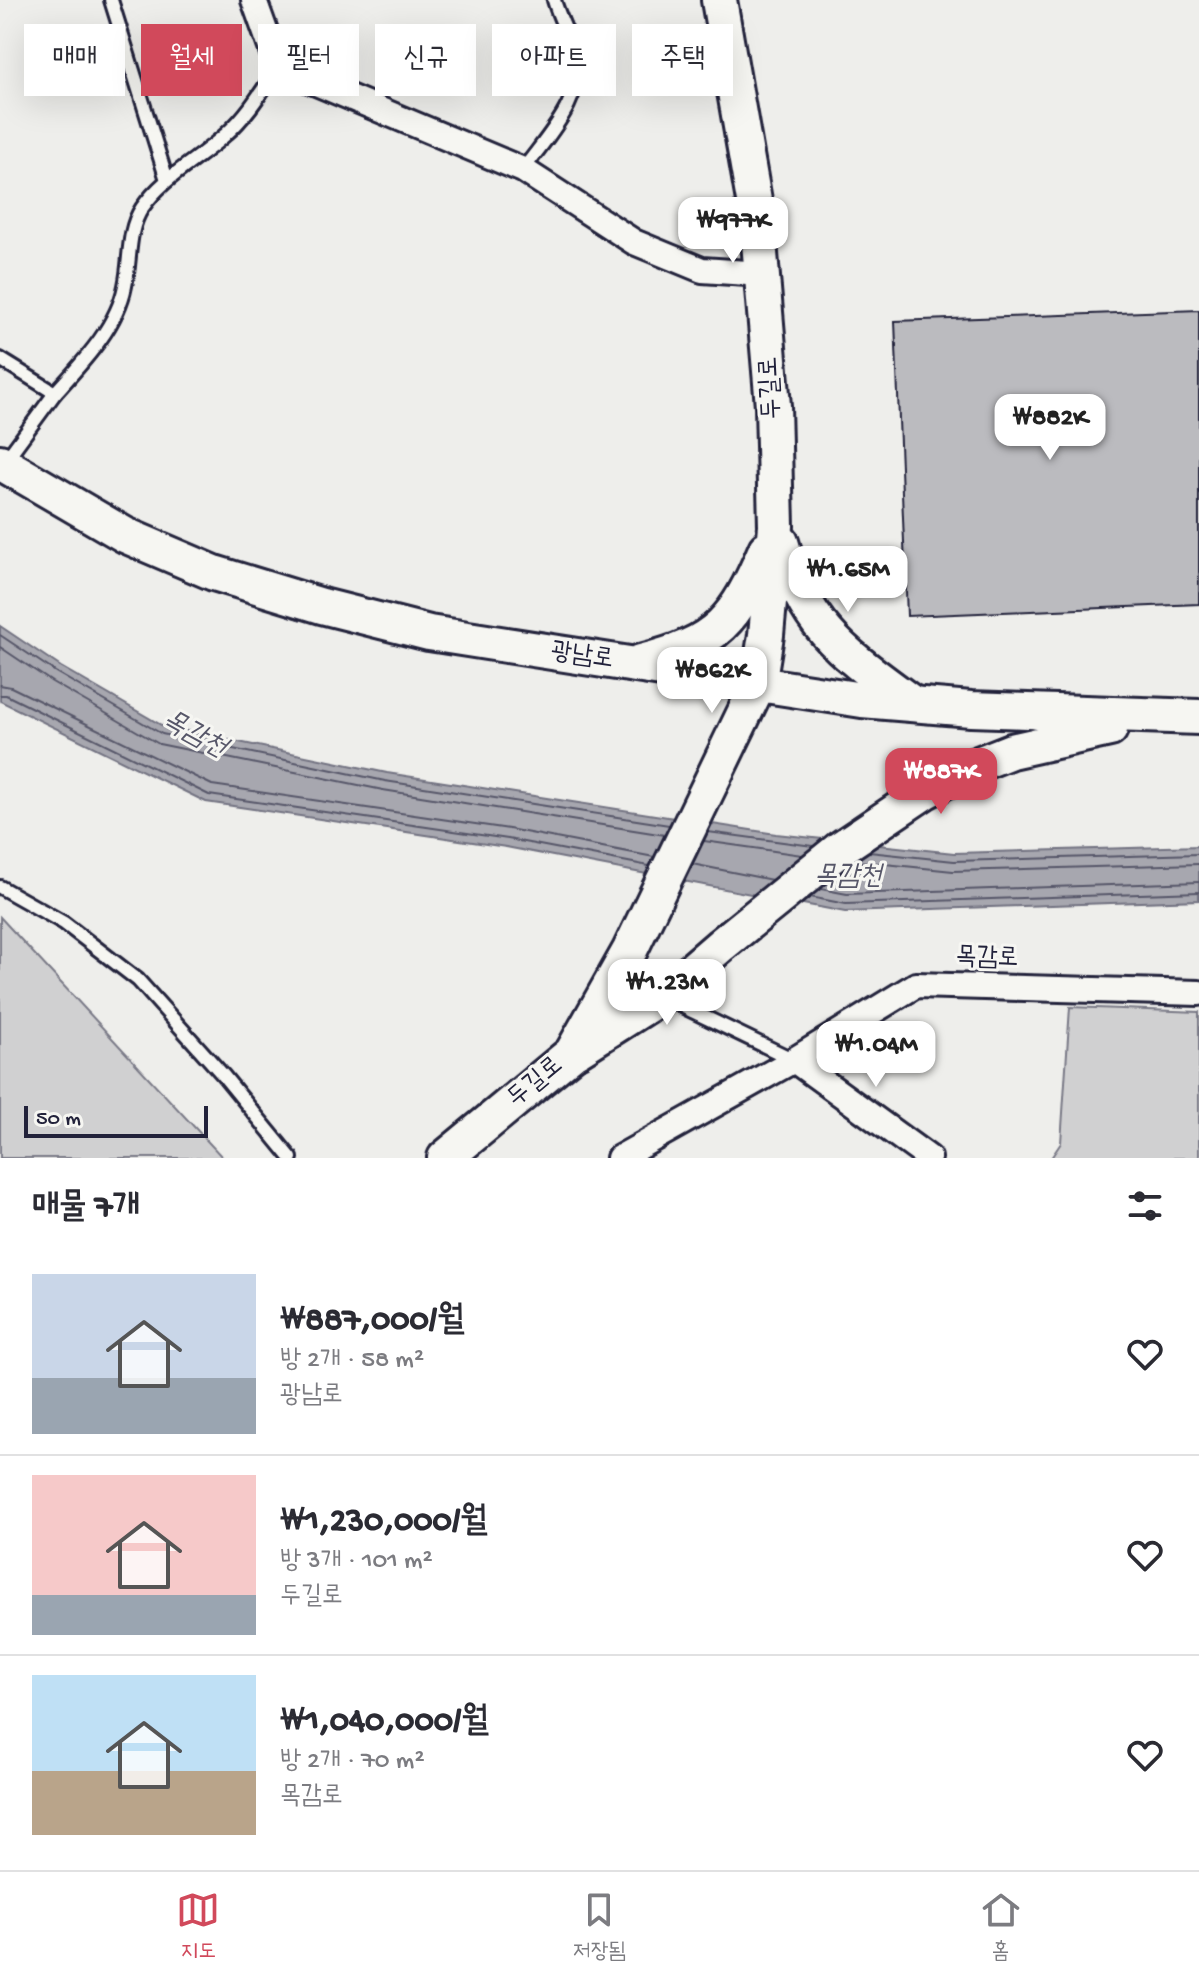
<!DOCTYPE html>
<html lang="ko">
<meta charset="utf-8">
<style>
body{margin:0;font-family:"Gochi Hand","Poor Story",sans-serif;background:#f2f2f3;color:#2b2b33;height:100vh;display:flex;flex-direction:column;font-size:30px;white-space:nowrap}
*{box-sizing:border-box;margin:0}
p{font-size:26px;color:#7c7c81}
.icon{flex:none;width:44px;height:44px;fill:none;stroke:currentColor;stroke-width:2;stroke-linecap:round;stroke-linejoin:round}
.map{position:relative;height:1158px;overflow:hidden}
.panel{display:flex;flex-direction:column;background:#fff;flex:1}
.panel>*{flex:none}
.guide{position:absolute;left:24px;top:24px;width:1152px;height:72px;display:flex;gap:16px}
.scale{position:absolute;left:24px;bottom:20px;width:184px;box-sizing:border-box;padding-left:8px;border:4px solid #22223b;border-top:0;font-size:22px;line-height:28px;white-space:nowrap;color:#22223b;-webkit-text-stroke:6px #f6f6f2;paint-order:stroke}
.price{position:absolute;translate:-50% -68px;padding:0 18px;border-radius:16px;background:#fff;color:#222;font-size:26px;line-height:52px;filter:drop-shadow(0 2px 4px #0008)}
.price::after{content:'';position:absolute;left:50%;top:48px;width:24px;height:18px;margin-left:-12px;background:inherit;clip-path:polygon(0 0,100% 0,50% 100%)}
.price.current{background:#d1495b;color:#fff}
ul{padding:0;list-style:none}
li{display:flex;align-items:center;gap:24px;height:200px;padding:0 32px}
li+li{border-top:2px solid #e1e1e2}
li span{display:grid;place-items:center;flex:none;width:224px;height:160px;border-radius:0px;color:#555}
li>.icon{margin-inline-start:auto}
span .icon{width:96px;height:96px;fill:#fffc;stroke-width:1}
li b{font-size:34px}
h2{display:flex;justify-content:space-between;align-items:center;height:96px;padding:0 32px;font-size:34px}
.chip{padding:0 28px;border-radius:0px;background:#fff;box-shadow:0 8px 32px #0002;font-size:28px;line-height:72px}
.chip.current{background:#d1495b;color:#fff}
.tab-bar{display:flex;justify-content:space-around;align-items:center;height:112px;border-top:2px solid #e1e1e2;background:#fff;font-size:22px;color:#7c7c81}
.tab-bar a{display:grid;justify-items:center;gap:4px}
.tab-bar .current{color:#d1495b}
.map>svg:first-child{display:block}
.green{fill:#d0d0d1;stroke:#797986;stroke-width:2}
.water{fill:#a7a7af;stroke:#727281;stroke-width:2}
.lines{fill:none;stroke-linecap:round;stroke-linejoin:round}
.shore{stroke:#575769;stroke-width:2}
.building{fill:#bbbbbf;stroke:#22223b;stroke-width:2}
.lane-casing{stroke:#22223b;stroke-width:18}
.street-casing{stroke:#22223b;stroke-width:30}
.secondary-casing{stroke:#22223b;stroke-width:40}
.lane{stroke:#f6f6f2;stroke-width:12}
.street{stroke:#f6f6f2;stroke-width:24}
.secondary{stroke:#f6f6f2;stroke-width:34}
.labels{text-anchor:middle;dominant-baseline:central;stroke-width:6;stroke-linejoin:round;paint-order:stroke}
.street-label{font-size:26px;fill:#22223b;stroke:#f6f6f2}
.water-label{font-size:28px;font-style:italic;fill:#575769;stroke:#f6f6f2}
</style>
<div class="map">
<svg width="1199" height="1158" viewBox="0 0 1199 1158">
<rect width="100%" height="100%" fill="#eeeeeb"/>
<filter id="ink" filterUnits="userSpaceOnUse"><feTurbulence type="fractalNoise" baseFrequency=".0125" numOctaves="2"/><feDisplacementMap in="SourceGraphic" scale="16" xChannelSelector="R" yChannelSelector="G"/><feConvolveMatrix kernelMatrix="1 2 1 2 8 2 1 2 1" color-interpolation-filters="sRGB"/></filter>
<g filter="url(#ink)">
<g class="green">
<polygon points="0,917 223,1158 0,1158"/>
<polygon points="1070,1007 1199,1012 1199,1158 1051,1158 1061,1143"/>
</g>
<polygon class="water" points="0,626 61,667 163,726 387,773 776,834 954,853 1199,846 1199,900 845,912 506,847 206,802 0,701"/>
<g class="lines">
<g class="shore">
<polyline points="0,635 57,673 162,734 385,781 669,825"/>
<polyline points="0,647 52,682 159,744 383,790 665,835"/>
<polyline points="0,685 11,687 212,785 509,829 654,857"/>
<polyline points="0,695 6,695 209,795 508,839 649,866"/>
<polyline points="708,832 813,846"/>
<polyline points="704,841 802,855"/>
<polyline points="869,852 954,861 1199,854"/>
<polyline points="856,861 953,871 1199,864"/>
<polyline points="692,864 772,880"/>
<polyline points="821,889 847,894 1199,882"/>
<polyline points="810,897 846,904 1199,892"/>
</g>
</g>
<polygon class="building" points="1199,310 1199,604 907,616 895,321"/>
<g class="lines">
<g class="lane-casing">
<g id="lane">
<polyline points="111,0 167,180"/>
<path d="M 523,170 C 547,136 587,98 574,53 C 569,35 559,18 554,0"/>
<polyline points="0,359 55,393 5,461"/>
<path d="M 55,393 C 82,363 117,327 125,286 C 131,259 127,231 142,208 C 163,177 198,160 225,135 C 247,116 262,91 278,67"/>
<polyline points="0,887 64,923 138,980 223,1075 291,1158"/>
<polyline points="663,997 794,1060"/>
</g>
</g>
<g class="street-casing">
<g id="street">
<polyline points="254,0 278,67 523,170 634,242 702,270 763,274"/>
<polyline points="794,1060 929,1158"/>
<polyline points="619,1158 794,1060 916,985 1199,993"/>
</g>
</g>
<g class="secondary-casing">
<g id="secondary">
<polyline points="0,462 125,535 214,573 322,606 429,633 862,700 971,709 1199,717"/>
<path d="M 781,542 C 805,629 844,653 913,704"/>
<path d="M 641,662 C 718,643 736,620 766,549"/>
<polyline points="577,1050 662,996 721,945 841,848 926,791 973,766 1011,751 1110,729"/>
<polyline points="445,1158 572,1053 630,950 758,685 766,635 776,526 773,406 757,218 719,0"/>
</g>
</g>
<use href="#lane" class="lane"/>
<use href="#street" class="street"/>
<use href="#secondary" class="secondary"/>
</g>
</g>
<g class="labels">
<g class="street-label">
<text transform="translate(772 388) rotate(-93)">두길로</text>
<text transform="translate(582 657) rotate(8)">광남로</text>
<text transform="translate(987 959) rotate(2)">목감로</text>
<text transform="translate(536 1083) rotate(-40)">두길로</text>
</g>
<g class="water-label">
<text transform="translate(194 735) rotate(29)">목감천</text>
<text x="848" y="877">목감천</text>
</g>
</g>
</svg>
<div class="scale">50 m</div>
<b class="price" style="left:733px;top:265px">₩977K</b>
<b class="price" style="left:1050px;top:462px">₩882K</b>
<b class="price" style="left:848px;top:614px">₩1.65M</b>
<b class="price" style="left:712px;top:715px">₩862K</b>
<b class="price current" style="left:941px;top:816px">₩887K</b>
<b class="price" style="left:667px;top:1027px">₩1.23M</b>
<b class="price" style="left:876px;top:1089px">₩1.04M</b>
<div class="guide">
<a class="chip">매매</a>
<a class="chip current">월세</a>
<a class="chip">필터</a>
<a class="chip">신규</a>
<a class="chip">아파트</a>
<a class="chip">주택</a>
</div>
</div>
<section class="panel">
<h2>매물 7개<svg class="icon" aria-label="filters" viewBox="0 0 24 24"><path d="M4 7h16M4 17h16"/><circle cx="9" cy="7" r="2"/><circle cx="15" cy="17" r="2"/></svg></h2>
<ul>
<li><span style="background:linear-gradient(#c9d6e8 65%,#9aa5b1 0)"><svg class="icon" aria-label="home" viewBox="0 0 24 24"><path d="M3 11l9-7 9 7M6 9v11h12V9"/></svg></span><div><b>₩887,000/월</b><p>방 2개 · 58 m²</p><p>광남로</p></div><svg class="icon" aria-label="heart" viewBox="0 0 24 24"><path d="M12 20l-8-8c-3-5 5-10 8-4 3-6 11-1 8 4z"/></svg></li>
<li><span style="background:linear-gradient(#f6c9c9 75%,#9aa5b1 0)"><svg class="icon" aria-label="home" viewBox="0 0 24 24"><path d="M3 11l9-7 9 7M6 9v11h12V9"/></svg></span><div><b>₩1,230,000/월</b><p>방 3개 · 101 m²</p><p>두길로</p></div><svg class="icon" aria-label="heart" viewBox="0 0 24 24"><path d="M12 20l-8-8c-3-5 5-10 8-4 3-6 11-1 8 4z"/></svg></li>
<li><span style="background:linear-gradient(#bfe0f5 60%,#b9a48a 0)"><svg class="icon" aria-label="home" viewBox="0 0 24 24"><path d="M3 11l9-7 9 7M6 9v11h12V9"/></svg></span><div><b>₩1,040,000/월</b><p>방 2개 · 70 m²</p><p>목감로</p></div><svg class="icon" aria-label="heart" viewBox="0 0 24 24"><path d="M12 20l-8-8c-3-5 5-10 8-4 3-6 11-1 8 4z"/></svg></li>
</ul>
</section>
<nav class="tab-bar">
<a class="current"><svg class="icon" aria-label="map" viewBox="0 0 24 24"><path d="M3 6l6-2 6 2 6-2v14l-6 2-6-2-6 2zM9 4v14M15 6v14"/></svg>지도</a>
<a><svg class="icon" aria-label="saved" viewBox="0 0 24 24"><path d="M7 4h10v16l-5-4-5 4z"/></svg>저장됨</a>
<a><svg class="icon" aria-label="home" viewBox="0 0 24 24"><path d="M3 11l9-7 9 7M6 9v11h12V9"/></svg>홈</a>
</nav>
